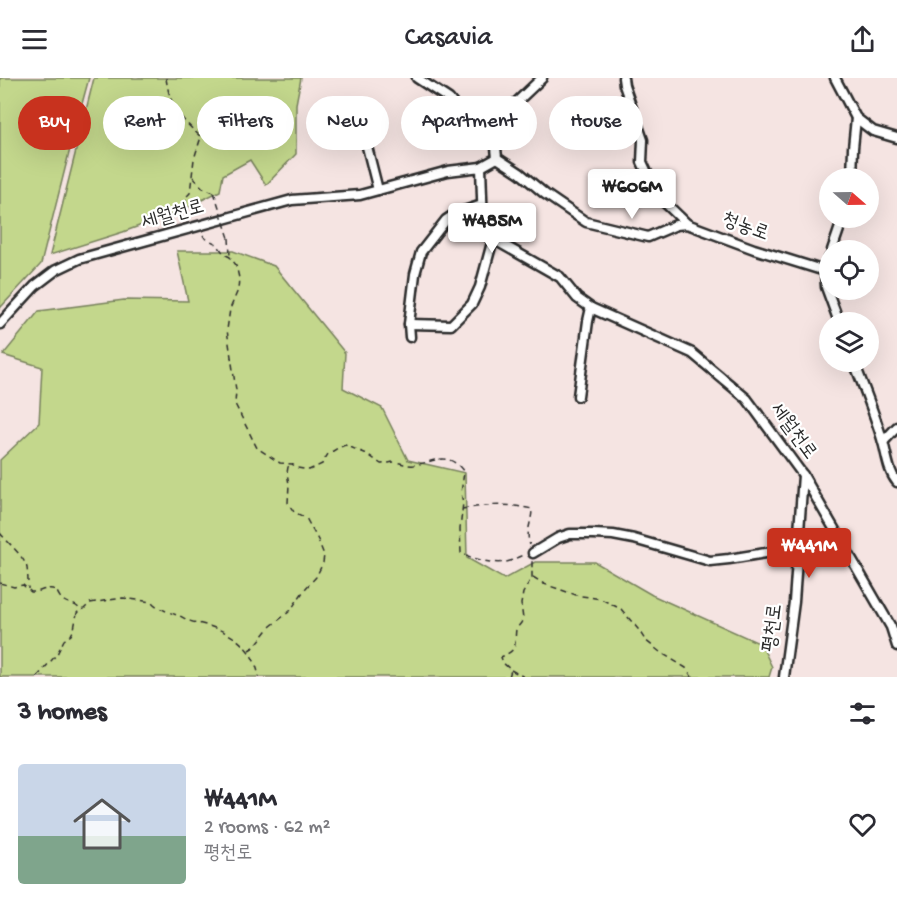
<!DOCTYPE html>
<meta charset="utf-8">
<style>
body{margin:0;font-family:"Gochi Hand","Poor Story",sans-serif;background:#f2f2f3;color:#2b2b33;height:100vh;display:flex;flex-direction:column;font-size:22px;white-space:nowrap}
*{box-sizing:border-box;margin:0}
p{font-size:20px;color:#7c7c81}
.icon{flex:none;width:33px;height:33px;fill:none;stroke:currentColor;stroke-width:2;stroke-linecap:round;stroke-linejoin:round}
.map{position:relative;height:599px;overflow:hidden}
.sheet{display:flex;flex-direction:column;background:#fff;flex:1}
.sheet>*{flex:none}
.hud{position:absolute;left:18px;top:18px;width:861px;height:54px;display:flex;gap:12px}
.needle{width:39px;rotate:110deg}
.fabs{position:absolute;left:819px;top:90px;display:grid;gap:12px}
.fabs a{display:grid;place-items:center;width:60px;height:60px;border-radius:50%;background:#fff;box-shadow:0 6px 24px #0002;font-size:30px}
.price{position:absolute;translate:-50% -51px;padding:0 14px;border-radius:6px;background:#fff;color:#222;font-size:20px;line-height:39px;filter:drop-shadow(0 2px 3px #0008)}
.price::after{content:'';position:absolute;left:50%;top:36px;width:18px;height:14px;margin-left:-9px;background:inherit;clip-path:polygon(0 0,100% 0,50% 100%)}
.price.current{background:#c8321e;color:#fff}
ul{padding:0;list-style:none}
li{display:flex;align-items:center;gap:18px;height:150px;padding:0 18px}
li span{display:grid;place-items:center;flex:none;width:168px;height:120px;border-radius:6px;color:#555}
li>.icon{margin-inline-start:auto}
span .icon{width:72px;height:72px;fill:#fffc;stroke-width:1}
li b{font-size:26px}
h2{display:flex;justify-content:space-between;align-items:center;height:72px;padding:0 18px;font-size:26px}
.chip{padding:0 21px;border-radius:27px;background:#fff;box-shadow:0 6px 24px #0002;font-size:21px;line-height:54px}
.chip.current{background:#c8321e;color:#fff}
header{display:flex;justify-content:space-between;align-items:center;height:78px;padding:0 18px;background:#fff;font-size:27px;font-weight:600}
.map>svg:first-child{display:block}
.green{fill:#c3d78c;stroke:#77815c;stroke-width:1.5}
.lines{fill:none;stroke-linecap:round;stroke-linejoin:round}
.minor-casing{stroke:#2b2b2b;stroke-width:13}
.path{stroke:#2b2b2b;stroke-width:1.5;stroke-dasharray:6 4.5;stroke-linecap:butt}
.minor{stroke:#fff;stroke-width:8}
.path-bridge{stroke:#2b2b2b;stroke-width:1.5;stroke-dasharray:6 4.5;stroke-linecap:butt}
.labels{text-anchor:middle;dominant-baseline:central;stroke-width:4.5;stroke-linejoin:round;paint-order:stroke}
.street-label{font-size:20px;fill:#2b2b2b;stroke:#fff}
</style>
<header><svg class="icon" aria-label="menu" viewBox="0 0 24 24"><path d="M4 6h16M4 12h16M4 18h16"/></svg>Casavia<svg class="icon" aria-label="share" viewBox="0 0 24 24"><path d="M12 15V3M7 8l5-5 5 5M5 13v7h14v-7"/></svg></header>
<div class="map">
<svg width="897" height="599" viewBox="0 0 897 599">
<rect width="100%" height="100%" fill="#f5e4e2"/>
<filter id="ink" filterUnits="userSpaceOnUse"><feTurbulence type="fractalNoise" baseFrequency=".0167" numOctaves="2"/><feDisplacementMap in="SourceGraphic" scale="12" xChannelSelector="R" yChannelSelector="G"/><feConvolveMatrix kernelMatrix="1 2 1 2 8 2 1 2 1" color-interpolation-filters="sRGB"/></filter>
<g filter="url(#ink)">
<g class="green">
<polygon points="0,0 89,0 74,55 41,186 0,230"/>
<polygon points="94,0 301,0 296,26 296,76 266,107 250,82 223,97 220,113 180,133 123,154 50,177"/>
<polygon points="177,173 233,173 274,188 345,275 343,310 382,330 408,382 465,395 467,480 504,501 535,484 595,484 652,517 761,566 772,589 769,599 0,599 0,382 39,345 42,289 3,277 39,233 124,222 188,223"/>
</g>
<g class="lines">
<g class="minor-casing">
<g id="minor">
<polyline points="417,0 449,21 461,36 473,46 494,48 497,80 520,95 545,116 586,144 648,159 676,147 687,146 754,171 825,193 826,209 839,244"/>
<polyline points="623,0 624,7 643,62 642,84 658,118 687,146"/>
<polyline points="835,0 856,40 873,53 897,60"/>
<polyline points="361,45 378,112"/>
<polyline points="494,48 503,37 542,0"/>
<polyline points="481,89 497,80"/>
<polyline points="852,100 853,70 856,40"/>
<polyline points="832,172 843,140"/>
<polyline points="825,193 830,179"/>
<polyline points="0,246 35,208 56,192 79,181 292,122 360,117 448,93 481,89 483,149 486,157 560,199 577,220 591,230 692,275 747,321 803,397 891,549 897,568"/>
<polyline points="409,246 451,247 472,226 480,209 493,161"/>
<polyline points="410,259 409,246 415,196 421,174 446,142 455,136 482,127"/>
<path d="M 854,284 C 864,310 875,337 883,364 C 887,378 888,393 897,404"/>
<polyline points="578,318 588,243 591,230"/>
<polyline points="883,364 897,349"/>
<polyline points="533,475 558,460 570,456 593,456 613,457 634,461 710,483 729,481 772,474 797,474"/>
<polyline points="784,599 794,524 803,397"/>
</g>
</g>
<g class="path">
<path d="M 166,0 C 170,29 180,40 201,59 L 194,81 L 190,115 L 186,119 L 186,126 L 189,142"/>
<polyline points="193,99 203,110 214,114"/>
<path d="M 203,157 L 205,160 L 217,166 L 224,176 L 230,179 L 236,187 L 239,200 L 238,212 L 230,231 L 227,252 L 236,312 L 235,326 L 257,370 L 280,385 L 292,386 L 297,390 L 309,392 L 322,386 L 328,376 L 338,370 L 345,367 L 367,376 L 381,386 C 386,386 391,384 395,384 C 402,385 407,388 414,387 C 435,384 448,372 464,394 L 461,415 L 463,425 L 460,451 L 461,475 C 473,481 497,488 510,483 C 515,481 519,478 524,477"/>
<polyline points="229,160 230,178"/>
<path d="M 462,431 C 487,427 507,425 532,431 C 532,444 525,454 530,467"/>
<path d="M 0,455 C 8,465 24,478 27,490 C 28,497 28,504 28,511"/>
<polyline points="533,499 544,506 576,517 601,521 621,531 638,551 645,562 660,574 686,590 692,599"/>
<path d="M 0,505 L 14,509 L 23,507 L 31,514 C 39,515 47,508 56,512 C 58,515 60,521 64,523 C 70,527 76,525 80,532"/>
<polyline points="249,572 254,569 271,548 290,533 305,511 316,499 323,485 324,477 318,462 306,440 294,434 288,425 289,406 287,395 288,389 291,386"/>
<polyline points="511,592 524,599"/>
<path d="M 37,599 L 57,576 L 64,562 L 71,557 L 74,551 L 77,535 L 80,532 L 84,531 L 90,525 L 123,520 L 152,524 C 158,531 171,535 180,538 C 184,540 189,543 193,544 C 224,550 253,564 259,599"/>
<path d="M 509,599 L 511,592 L 503,585 L 501,579 C 519,571 514,568 516,551 L 521,545 L 523,541 L 521,526 L 523,515 L 532,499 L 532,483"/>
</g>
<use href="#minor" class="minor"/>
<polyline class="path-bridge" points="214,114 229,160"/>
</g>
</g>
<g class="labels">
<g class="street-label">
<text transform="translate(173 138) rotate(-16)">세월천로</text>
<text transform="translate(745 150) rotate(20)">청농로</text>
<text transform="translate(792 354) rotate(54)">세월천로</text>
<text transform="translate(774 550) rotate(-83)">평천로</text>
</g>
</g>
</svg>
<div class="fabs">
<a><svg class="needle" viewBox="-14 -14 28 28"><path d="M0-13l5 13h-10z" fill="#e53935"/><path d="M0 13l5-13h-10z" fill="#7c7c81"/></svg></a>
<a><svg class="icon" aria-label="locate" viewBox="0 0 24 24"><circle cx="12" cy="12" r="6"/><path d="M12 2v4M12 18v4M2 12h4M18 12h4"/></svg></a>
<a><svg class="icon" aria-label="layers" viewBox="0 0 24 24"><path d="M12 4l9 5-9 5-9-5zM3 14l9 5 9-5"/></svg></a>
</div>
<b class="price" style="left:632px;top:142px">₩606M</b>
<b class="price" style="left:492px;top:176px">₩485M</b>
<b class="price current" style="left:809px;top:501px">₩441M</b>
<div class="hud">
<a class="chip current">Buy</a>
<a class="chip">Rent</a>
<a class="chip">Filters</a>
<a class="chip">New</a>
<a class="chip">Apartment</a>
<a class="chip">House</a>
</div>
</div>
<section class="sheet">
<h2>3 homes<svg class="icon" aria-label="filters" viewBox="0 0 24 24"><path d="M4 7h16M4 17h16"/><circle cx="9" cy="7" r="2"/><circle cx="15" cy="17" r="2"/></svg></h2>
<ul>
<li><span style="background:linear-gradient(#c9d6e8 60%,#7fa58c 0)"><svg class="icon" aria-label="home" viewBox="0 0 24 24"><path d="M3 11l9-7 9 7M6 9v11h12V9"/></svg></span><div><b>₩441M</b><p>2 rooms · 62 m²</p><p>평천로</p></div><svg class="icon" aria-label="heart" viewBox="0 0 24 24"><path d="M12 20l-8-8c-3-5 5-10 8-4 3-6 11-1 8 4z"/></svg></li>
</ul>
</section>
